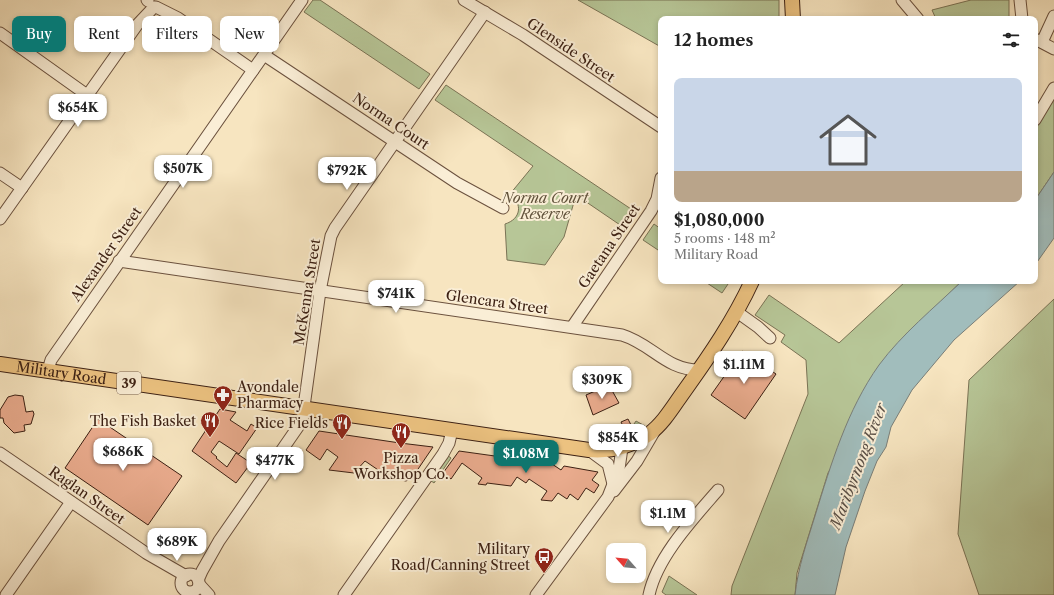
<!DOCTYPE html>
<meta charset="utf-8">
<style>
body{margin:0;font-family:"Libre Caslon Text",serif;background:#f2f2f2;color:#222;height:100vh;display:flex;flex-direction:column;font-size:15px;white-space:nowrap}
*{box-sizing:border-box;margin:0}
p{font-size:13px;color:#767676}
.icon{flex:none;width:22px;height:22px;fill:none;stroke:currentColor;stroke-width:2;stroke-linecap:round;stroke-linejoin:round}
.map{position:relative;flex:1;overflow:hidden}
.sheet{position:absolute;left:658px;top:16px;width:380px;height:268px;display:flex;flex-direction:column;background:#fff;border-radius:8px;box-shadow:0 2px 6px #0003}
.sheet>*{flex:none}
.top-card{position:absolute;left:12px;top:16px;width:380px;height:36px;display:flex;gap:8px}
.needle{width:26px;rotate:297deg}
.controls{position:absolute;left:606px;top:543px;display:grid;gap:8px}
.controls a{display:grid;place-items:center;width:40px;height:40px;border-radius:8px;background:#fff;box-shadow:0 2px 6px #0003;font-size:20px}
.price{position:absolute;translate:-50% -34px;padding:0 9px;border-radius:8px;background:#fff;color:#222;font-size:13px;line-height:26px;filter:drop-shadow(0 1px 2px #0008)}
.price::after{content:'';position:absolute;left:50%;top:24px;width:12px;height:9px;margin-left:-6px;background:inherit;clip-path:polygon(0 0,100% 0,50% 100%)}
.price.selected{background:#0f766e;color:#fff}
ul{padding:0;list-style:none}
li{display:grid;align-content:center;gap:8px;height:212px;padding:0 16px}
li span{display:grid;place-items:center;height:124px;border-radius:8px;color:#555}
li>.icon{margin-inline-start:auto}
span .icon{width:72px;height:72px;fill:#fffc;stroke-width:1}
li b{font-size:17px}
h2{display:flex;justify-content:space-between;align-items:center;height:48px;padding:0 16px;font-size:17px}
.chip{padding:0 14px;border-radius:8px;background:#fff;box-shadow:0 2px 6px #0003;font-size:14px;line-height:36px}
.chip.selected{background:#0f766e;color:#fff}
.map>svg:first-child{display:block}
.green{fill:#b7c697;stroke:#7a7355}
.water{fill:#a1bdbc;stroke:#797e78}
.building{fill:#e9ab8d;stroke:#3c2013}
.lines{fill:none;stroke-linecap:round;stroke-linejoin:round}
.minor-casing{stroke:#6b513e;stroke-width:13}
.major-casing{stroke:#3c2013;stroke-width:16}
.minor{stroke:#faeed6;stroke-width:11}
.major{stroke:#ecc280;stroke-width:14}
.labels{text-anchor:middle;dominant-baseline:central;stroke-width:4;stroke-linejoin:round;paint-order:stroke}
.shield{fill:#faeed6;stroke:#755e4e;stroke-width:1}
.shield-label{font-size:13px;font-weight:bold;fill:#3c2013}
.street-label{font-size:14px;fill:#3c2013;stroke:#faeed6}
.park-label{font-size:14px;font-style:italic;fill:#61523b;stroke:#faeed6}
.poi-label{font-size:14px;fill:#3c2013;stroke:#faeed6;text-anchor:end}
.water-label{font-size:15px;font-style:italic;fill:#5a4f46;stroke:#faeed6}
</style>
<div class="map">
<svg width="1054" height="595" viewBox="0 0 1054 595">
<rect width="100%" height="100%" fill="#f7e5c0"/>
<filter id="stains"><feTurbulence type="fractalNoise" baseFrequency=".005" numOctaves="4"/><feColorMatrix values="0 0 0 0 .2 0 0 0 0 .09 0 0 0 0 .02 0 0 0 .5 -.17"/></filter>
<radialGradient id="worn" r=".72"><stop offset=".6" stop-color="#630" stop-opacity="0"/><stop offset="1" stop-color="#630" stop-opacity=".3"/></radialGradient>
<g class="green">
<polygon points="313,0 320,0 430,74 419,89 304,12"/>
<polygon points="578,0 779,0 779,19 661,19 661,47"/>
<polygon points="971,0 1009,0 1009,19 936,19 932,10"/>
<path d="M 446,85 L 637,213 L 626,229 L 576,195 L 564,237 L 545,265 L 507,260 L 505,224 C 521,219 523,204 510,194 L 533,166 L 435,100 Z"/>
<polygon points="1054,97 1054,172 1035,200 1035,127"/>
<polygon points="654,224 661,229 661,252 643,240"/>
<polygon points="704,281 730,281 722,293"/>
<polygon points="906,281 962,281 907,334 828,473 797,573 795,595 731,595 732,586 808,394 806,360 781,342 785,335 755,315 769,295 839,343"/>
<polygon points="1054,299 1054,595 979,595 958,534 969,380"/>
<polygon points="636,421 645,426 629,436 611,442 610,437 632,427"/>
<polygon points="447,455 451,458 434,483 430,480"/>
<polygon points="669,576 697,595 666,595 662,592"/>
</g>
<g class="water">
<polygon points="1054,172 1054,238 1035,265 1035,200"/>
<path d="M 962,281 L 1020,281 L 954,340 L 912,390 L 891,427 L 886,447 L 877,461 L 865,491 L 846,547 L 835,595 L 795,595 C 798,567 807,542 815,516 C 831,464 847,410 879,365 C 902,334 934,308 962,281 Z"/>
</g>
<g class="building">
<polygon points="742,351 776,374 745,419 711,395"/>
<polygon points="609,385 619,403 593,415 586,395"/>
<polygon points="15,395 23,396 26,412 33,411 34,414 31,424 24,425 25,431 14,433 4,423 3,418 0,418 0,410 8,397"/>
<polygon points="220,409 236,412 230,420 247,431 251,424 257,428 239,454 219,441 211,452 217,457 216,458 227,467 236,453 251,463 236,483 192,451"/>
<polygon points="98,419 182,476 148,525 65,468"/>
<polygon points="628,419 631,425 624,428 621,422"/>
<polygon points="319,431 400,443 433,447 412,478 406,481 390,478 365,461 354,473 329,470 338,457 327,449 320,460 306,450"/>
<polygon points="459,451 552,464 561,470 564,466 598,472 592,480 599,485 594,493 586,488 578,500 570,494 567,499 558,493 552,501 541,500 547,491 529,479 526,483 517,477 511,486 487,483 486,485 478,484 482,478 462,463 451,479 443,473"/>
</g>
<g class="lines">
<g class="minor-casing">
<g id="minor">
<polyline points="147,0 148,1"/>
<polyline points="464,0 523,35 661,127"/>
<polyline points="902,0 918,19"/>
<polyline points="1020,0 1022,19"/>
<polyline points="156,7 178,18 253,70"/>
<polyline points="0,33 87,95"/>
<polyline points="1035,39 1054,49"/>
<polyline points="1042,42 1054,16"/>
<polyline points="264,55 457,183 503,208"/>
<polyline points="1035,120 1054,88"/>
<polyline points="0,173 22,188"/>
<polyline points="0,219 137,25 154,7"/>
<path d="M 119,261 L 622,335 C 652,344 666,370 699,370"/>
<polyline points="737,312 758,327 770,338"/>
<polyline points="572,327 651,211 657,199 661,178"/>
<polyline points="48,370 51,360 302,0"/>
<polyline points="589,450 608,464 613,484"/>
<polyline points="0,453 146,553 186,576"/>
<polyline points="614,491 637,461 654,432"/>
<circle cx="190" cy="583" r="9"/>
<polyline points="198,580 202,571 219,541 302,421 320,291 331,236 335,228 485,12"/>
<polyline points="199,584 209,595"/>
<polyline points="6,595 71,502"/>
<polyline points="344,595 443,454 449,443 452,430"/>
<polyline points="536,595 608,497 619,469 622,448"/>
<path d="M 649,595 C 657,557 693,519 718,490"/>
</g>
</g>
<g class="major-casing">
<g id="major">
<polyline points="792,0 793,19"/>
<path id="s1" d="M 0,364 L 589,450 C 611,452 630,447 649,434 C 664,423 674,405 685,390 C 710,355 734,320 752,281"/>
</g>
</g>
<use href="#minor" class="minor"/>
<use href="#major" class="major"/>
</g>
<defs>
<g id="pharmacy-pin" transform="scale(1)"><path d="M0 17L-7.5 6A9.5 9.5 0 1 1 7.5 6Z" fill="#8f2418" stroke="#faeed6"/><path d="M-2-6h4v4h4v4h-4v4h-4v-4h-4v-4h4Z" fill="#fff"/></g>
<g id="restaurant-pin" transform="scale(1)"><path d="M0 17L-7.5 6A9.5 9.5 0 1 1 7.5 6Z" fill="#8f2418" stroke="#faeed6"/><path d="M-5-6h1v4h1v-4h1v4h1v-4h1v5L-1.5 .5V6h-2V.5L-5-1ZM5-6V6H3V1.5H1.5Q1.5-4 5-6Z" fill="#fff"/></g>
<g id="bus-pin" transform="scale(1)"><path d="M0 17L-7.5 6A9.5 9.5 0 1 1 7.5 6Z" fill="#8f2418" stroke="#faeed6"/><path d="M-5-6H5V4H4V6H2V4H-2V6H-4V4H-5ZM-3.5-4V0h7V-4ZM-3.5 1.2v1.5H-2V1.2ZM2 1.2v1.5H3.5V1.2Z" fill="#fff"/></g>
</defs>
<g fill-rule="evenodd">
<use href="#pharmacy-pin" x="223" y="395"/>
<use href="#restaurant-pin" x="210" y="421"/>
<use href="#restaurant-pin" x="342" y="423"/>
<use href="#restaurant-pin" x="401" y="432"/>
<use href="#bus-pin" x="544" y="557"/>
</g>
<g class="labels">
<rect class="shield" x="117" y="372" width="24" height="22" rx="3"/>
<g class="shield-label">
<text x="129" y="383">39</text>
</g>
<g class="street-label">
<text transform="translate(571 50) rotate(34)">Glenside Street</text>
<text transform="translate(391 121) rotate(34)">Norma Court</text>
<text transform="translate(609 246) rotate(-56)">Gaetana Street</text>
<text transform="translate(106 254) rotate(-55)">Alexander Street</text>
<text transform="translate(307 292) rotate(-81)">McKenna Street</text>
<text transform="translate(497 302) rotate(8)">Glencara Street</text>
<text stroke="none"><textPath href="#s1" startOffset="62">Military Road</textPath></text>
<text transform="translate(87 495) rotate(35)">Raglan Street</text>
</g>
<g class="park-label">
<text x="545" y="198">Norma Court<tspan x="545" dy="16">Reserve</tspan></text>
</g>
<g class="poi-label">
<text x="237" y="387" text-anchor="start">Avondale<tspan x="237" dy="16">Pharmacy</tspan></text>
<text x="196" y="421">The Fish Basket</text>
<text x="328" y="423">Rice Fields</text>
<text x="401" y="458" text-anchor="middle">Pizza<tspan x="401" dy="16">Workshop Co.</tspan></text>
<text x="530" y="549">Military<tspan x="530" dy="16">Road/Canning Street</tspan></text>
</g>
<g class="water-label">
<text transform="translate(858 466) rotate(-69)">Maribyrnong River</text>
</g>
</g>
<rect width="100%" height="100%" filter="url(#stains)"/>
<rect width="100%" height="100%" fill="url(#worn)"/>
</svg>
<div class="controls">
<a><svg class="needle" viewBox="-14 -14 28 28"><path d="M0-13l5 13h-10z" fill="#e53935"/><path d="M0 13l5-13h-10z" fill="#767676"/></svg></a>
</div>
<b class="price" style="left:78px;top:128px">$654K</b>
<b class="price" style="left:183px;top:189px">$507K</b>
<b class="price" style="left:347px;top:191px">$792K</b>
<b class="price" style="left:396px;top:314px">$741K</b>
<b class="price" style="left:744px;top:385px">$1.11M</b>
<b class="price" style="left:602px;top:400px">$309K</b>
<b class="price" style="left:618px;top:458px">$854K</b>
<b class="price" style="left:123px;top:472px">$686K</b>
<b class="price selected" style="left:526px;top:474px">$1.08M</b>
<b class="price" style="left:275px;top:481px">$477K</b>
<b class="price" style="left:668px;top:534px">$1.1M</b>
<b class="price" style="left:177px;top:562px">$689K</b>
<div class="top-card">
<a class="chip selected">Buy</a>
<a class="chip">Rent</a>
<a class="chip">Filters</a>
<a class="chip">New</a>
</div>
<section class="sheet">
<h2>12 homes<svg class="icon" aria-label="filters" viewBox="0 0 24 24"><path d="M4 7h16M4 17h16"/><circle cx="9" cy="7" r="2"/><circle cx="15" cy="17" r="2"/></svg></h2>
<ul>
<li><span style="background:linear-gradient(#c9d6e8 75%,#b9a48a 0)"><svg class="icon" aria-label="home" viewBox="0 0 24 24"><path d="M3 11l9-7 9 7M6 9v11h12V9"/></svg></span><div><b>$1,080,000</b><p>5 rooms · 148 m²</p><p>Military Road</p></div></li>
</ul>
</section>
</div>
